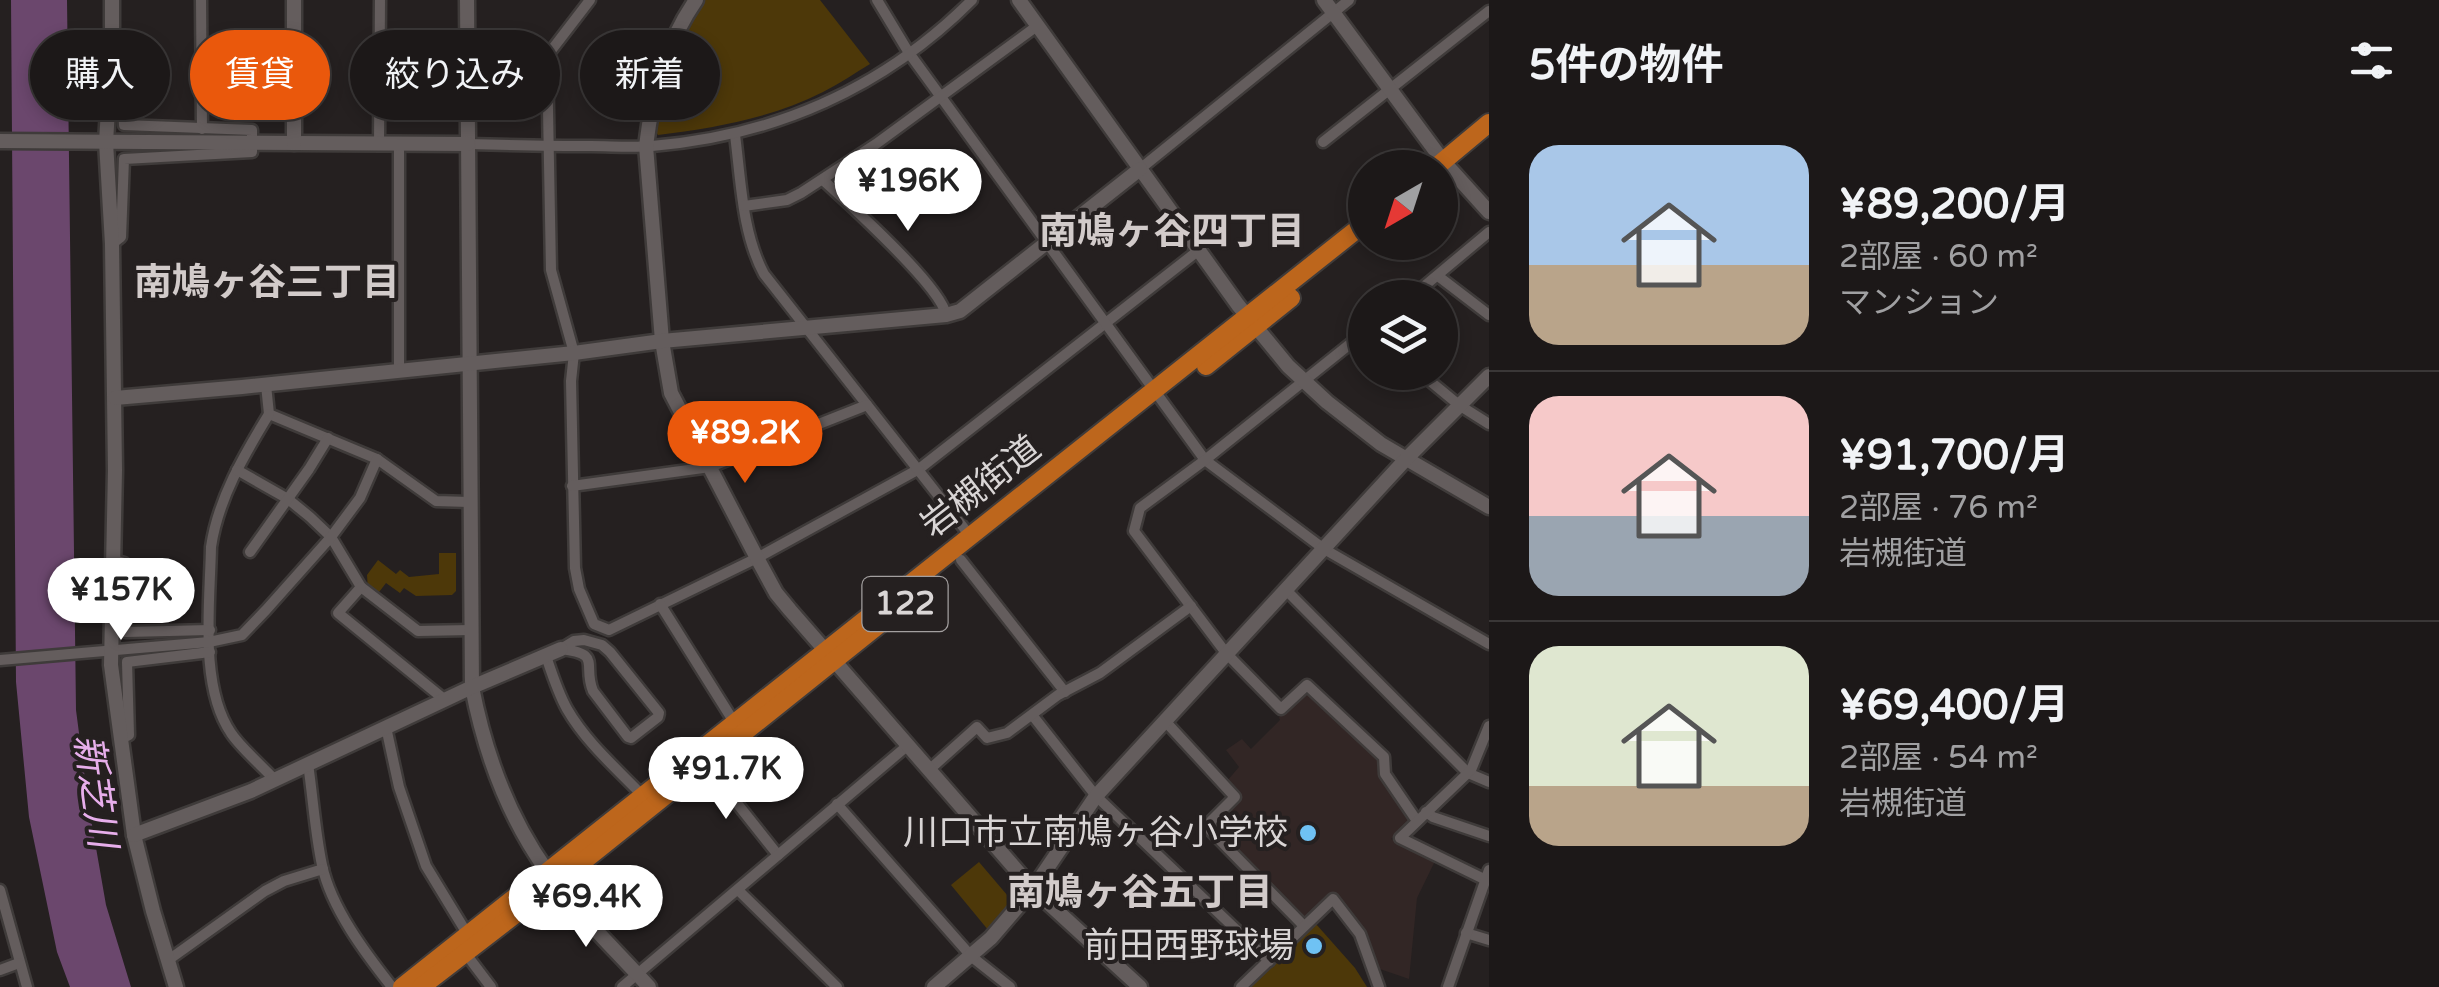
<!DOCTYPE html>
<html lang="ja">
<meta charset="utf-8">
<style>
body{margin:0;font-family:"Varela Round","Noto Sans JP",sans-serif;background:#292525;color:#f1f3f6;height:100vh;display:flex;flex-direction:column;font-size:38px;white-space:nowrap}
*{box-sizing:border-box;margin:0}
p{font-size:32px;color:#a0a0a2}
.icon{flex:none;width:55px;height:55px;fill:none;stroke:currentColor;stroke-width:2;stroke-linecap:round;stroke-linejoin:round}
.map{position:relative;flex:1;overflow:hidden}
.side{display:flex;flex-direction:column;background:#1c1818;width:950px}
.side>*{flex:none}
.top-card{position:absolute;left:30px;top:30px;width:950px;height:90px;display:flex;gap:20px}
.needle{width:65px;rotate:219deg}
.buttons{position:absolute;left:1348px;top:150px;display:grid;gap:20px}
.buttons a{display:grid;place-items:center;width:110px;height:110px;border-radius:50%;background:#1c1818;box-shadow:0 5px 15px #0003,0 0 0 2px #3a3737;font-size:50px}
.price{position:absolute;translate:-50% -85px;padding:0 22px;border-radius:35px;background:#fff;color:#222;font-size:32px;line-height:65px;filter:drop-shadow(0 2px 5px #0008)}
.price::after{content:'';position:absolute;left:50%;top:60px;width:30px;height:22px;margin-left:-15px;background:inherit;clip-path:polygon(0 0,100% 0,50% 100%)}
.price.current{background:#ea580c;color:#fff}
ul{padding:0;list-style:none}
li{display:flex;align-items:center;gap:30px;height:250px;padding:0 40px}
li+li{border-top:2px solid #3a3737}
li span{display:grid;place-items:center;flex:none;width:280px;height:200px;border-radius:30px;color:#555}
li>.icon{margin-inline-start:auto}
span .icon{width:120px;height:120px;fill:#fffc;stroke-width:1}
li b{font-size:42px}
h2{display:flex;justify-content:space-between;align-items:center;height:120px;padding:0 40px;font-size:42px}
.chip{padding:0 35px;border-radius:45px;background:#1c1818;box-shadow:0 5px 15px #0003,0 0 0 2px #3a3737;font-size:35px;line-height:90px}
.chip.current{background:#ea580c;color:#fff}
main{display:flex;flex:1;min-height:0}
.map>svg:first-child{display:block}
.built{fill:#322625}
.green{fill:#4d3809}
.water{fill:#6b476d}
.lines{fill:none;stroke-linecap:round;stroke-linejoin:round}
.minor-casing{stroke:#3f3b3a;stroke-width:15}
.tertiary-casing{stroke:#3f3b3a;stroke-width:19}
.trunk-casing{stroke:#3f3b3a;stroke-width:22}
.minor{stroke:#645d5d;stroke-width:10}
.tertiary{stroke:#645d5d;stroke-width:14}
.trunk{stroke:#bd661c;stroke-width:18}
.poi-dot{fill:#6fc2f4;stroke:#252020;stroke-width:4}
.labels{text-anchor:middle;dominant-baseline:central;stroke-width:8;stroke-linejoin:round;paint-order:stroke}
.shield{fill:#252020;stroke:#a39f9f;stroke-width:2.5}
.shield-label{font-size:32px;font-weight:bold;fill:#d9d5d5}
.street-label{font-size:35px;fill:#d9d5d5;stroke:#252020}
.poi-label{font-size:35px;fill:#d9d5d5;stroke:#252020;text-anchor:end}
.neighbourhood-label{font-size:38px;font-weight:bold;fill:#d2cbca;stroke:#252020}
.water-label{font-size:38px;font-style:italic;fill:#e7aeeb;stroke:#252020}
</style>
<main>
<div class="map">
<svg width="1489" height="987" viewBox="0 0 1489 987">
<rect width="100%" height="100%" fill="#252020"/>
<polygon class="built" points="1306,693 1312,695 1381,763 1409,818 1407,825 1391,839 1435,861 1417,898 1409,979 1377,968 1332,894 1306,917 1301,919 1214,828 1214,823 1241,797 1227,781 1239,767 1226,750 1242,739 1251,749 1280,720 1279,717"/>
<g class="green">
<path d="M 704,0 L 820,0 L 870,64 C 855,73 839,84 823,92 C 772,118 714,128 658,135 L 655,130 C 665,85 674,36 704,0 Z"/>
<polygon points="439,553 456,553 456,591 452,595 416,596 404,588 400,593 386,583 376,596 368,590 367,575 378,560 396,574 400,570 409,577 439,574"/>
<polygon points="979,862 1013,902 989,931 951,885"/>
<polygon points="1316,924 1355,968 1367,987 1250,987"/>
</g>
<polygon class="water" points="11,0 67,0 76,710 88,802 106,905 131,987 70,987 57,952 29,817 16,682"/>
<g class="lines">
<g class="minor-casing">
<g id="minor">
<polyline points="201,0 202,129"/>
<polyline points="590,0 547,56 551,270 574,353 571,381 575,568 579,589 594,624 609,630 757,558 919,469 1199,250"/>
<polyline points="877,0 909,53 1205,460 1324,549 1489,644"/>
<path d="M 735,135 C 741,181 742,233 764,274 L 971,537"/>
<polyline points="1323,142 1489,11"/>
<polyline points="379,144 380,0"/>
<polyline points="399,144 399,370"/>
<path d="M 468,144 C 509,145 550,146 591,146 C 611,146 632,148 652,146 C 775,136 884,88 972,0"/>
<polyline points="1140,169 1349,0"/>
<path d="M 823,180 C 849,204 941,286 946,315"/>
<polyline points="744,206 787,200 801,193 876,144 1037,26"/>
<polyline points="112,244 121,237 124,159 252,152 252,130 124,125 120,53 112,45"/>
<polyline points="1438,276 1489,315"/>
<polyline points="1410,298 1489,232"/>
<polyline points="1365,332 1205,460 1140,508 1134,531 1226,653 1281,709 1307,685 1384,757 1385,774 1417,821"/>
<polyline points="1419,372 1459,405 1489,424"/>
<polyline points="266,385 269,414 377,459 436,501 469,502"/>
<path d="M 269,414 C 244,455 218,499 211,547 C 210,603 199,686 231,733 C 240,747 262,766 274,779"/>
<polyline points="237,470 288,499 310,517 331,537 361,587 418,631 471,630"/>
<polyline points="572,486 710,467 867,405"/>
<polyline points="250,552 309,469 328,438"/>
<polyline points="114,560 124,563 126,632 210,630"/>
<polyline points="961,560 1065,692"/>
<polyline points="361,587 338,613 445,700"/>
<polyline points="1286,590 1468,773 1489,782"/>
<polyline points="660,604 734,722"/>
<path d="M 584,640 L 602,645 L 610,652 L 659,713 L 658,717 L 631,738 L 628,737 L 593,691 C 582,664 603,654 561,649 L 574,641 Z"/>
<path d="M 546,656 C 552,674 558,693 567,709 C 586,742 616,768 642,795"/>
<polyline points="0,660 209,642 242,635 266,610 331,537 360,498 377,459"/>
<polyline points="1033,716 1096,796 1269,961"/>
<polyline points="1165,721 1235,797 1211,821 1210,830 1304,926"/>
<polyline points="386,727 399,787 426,866 468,935"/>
<polyline points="121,739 129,735 127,662 210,652"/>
<polyline points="705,763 778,855"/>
<path d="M 308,764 C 313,797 315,832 322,865 C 331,908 366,954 392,987"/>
<polyline points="929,770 977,727 987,738 1007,733 1058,695 1100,673 1191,606"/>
<polyline points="837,804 972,957 1010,987"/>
<polyline points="1426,812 1433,817 1489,836"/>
<polyline points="1484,879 1400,838 1471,770 1489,726"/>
<polyline points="0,890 27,987"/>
<polyline points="738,890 837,987"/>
<polyline points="1466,933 1489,940"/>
<polyline points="466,954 491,987"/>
<polyline points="167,961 265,891 284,881 323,869"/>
<polyline points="0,970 19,963"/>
<polyline points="622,987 907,746"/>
<polyline points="1241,987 1333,899 1360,934 1379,987"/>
<polyline points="1448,987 1489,870"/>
</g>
</g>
<g class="tertiary-casing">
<g id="tertiary">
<polyline points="112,0 112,45 106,142 112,244 115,470 111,665 134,835 153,911 176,987"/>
<path d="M 467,0 L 472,687 C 485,754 507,815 547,871 C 576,913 615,949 649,987"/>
<path d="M 696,0 C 666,43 652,95 646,146 L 662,341 L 671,393 L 757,558 L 776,593 L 790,610 L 1033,889 L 1140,987"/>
<polyline points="1019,0 1238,305 1288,366 1327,402 1381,444 1489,507"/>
<polyline points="1324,0 1443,161 1489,212"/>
<polyline points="0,141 468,144"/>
<polyline points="294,143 294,0"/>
<polyline points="115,398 242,387 574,353 662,341 946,315 960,311 1140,169"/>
<polyline points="134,835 251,791 472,687 561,649"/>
<polyline points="934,987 991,938 1033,889 1096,796 1406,459 1489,376"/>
</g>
</g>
<g class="trunk-casing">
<g id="trunk">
<polyline points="1435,168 1489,123"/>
<polyline points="1206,366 1291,298"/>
<polyline points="402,987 1365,223"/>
<polyline points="421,987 556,883 911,599"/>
</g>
</g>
<use href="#minor" class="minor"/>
<use href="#tertiary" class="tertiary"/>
<use href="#trunk" class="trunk"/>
</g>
<g class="poi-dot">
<circle cx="1308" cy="833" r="10"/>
<circle cx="1314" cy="946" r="10"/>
</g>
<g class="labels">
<rect class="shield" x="862.5" y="577" width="85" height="54" rx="8"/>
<g class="shield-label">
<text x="905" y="604">122</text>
</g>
<g class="street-label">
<text transform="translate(981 487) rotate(-38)">岩槻街道</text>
</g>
<g class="poi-label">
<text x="1288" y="833">川口市立南鳩ヶ谷小学校</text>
<text x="1294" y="946">前田西野球場</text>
</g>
<g class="neighbourhood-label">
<text x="1172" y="232">南鳩ヶ谷四丁目</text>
<text x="267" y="283">南鳩ヶ谷三丁目</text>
<text x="1140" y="893">南鳩ヶ谷五丁目</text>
</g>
<g class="water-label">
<text transform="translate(95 791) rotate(82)">新芝川</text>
</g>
</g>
</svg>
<div class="buttons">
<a><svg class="needle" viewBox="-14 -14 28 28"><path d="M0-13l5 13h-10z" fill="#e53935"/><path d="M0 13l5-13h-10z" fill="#a0a0a2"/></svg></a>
<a><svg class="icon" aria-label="layers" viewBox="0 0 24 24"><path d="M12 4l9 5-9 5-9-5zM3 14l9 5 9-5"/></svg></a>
</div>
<b class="price" style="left:908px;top:234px">¥196K</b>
<b class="price current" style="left:745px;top:486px">¥89.2K</b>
<b class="price" style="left:121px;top:643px">¥157K</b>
<b class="price" style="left:726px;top:822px">¥91.7K</b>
<b class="price" style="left:586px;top:950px">¥69.4K</b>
<div class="top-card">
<a class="chip">購入</a>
<a class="chip current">賃貸</a>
<a class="chip">絞り込み</a>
<a class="chip">新着</a>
</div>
</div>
<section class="side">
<h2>5件の物件<svg class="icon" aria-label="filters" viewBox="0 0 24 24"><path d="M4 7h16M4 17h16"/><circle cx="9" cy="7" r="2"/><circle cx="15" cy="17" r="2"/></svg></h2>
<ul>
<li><span style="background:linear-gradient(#a9c7e8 60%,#b9a48a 0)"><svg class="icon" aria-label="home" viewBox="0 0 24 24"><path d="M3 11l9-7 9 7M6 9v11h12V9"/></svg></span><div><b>¥89,200/月</b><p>2部屋 · 60 m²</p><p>マンション</p></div></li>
<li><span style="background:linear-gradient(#f6c9c9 60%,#9aa5b1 0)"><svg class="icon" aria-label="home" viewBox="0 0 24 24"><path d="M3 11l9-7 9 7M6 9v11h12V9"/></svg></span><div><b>¥91,700/月</b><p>2部屋 · 76 m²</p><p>岩槻街道</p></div></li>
<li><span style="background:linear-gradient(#dfe7d0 70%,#b9a48a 0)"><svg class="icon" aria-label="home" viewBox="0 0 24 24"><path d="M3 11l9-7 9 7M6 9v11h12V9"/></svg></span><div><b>¥69,400/月</b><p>2部屋 · 54 m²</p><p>岩槻街道</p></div></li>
</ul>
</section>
</main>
